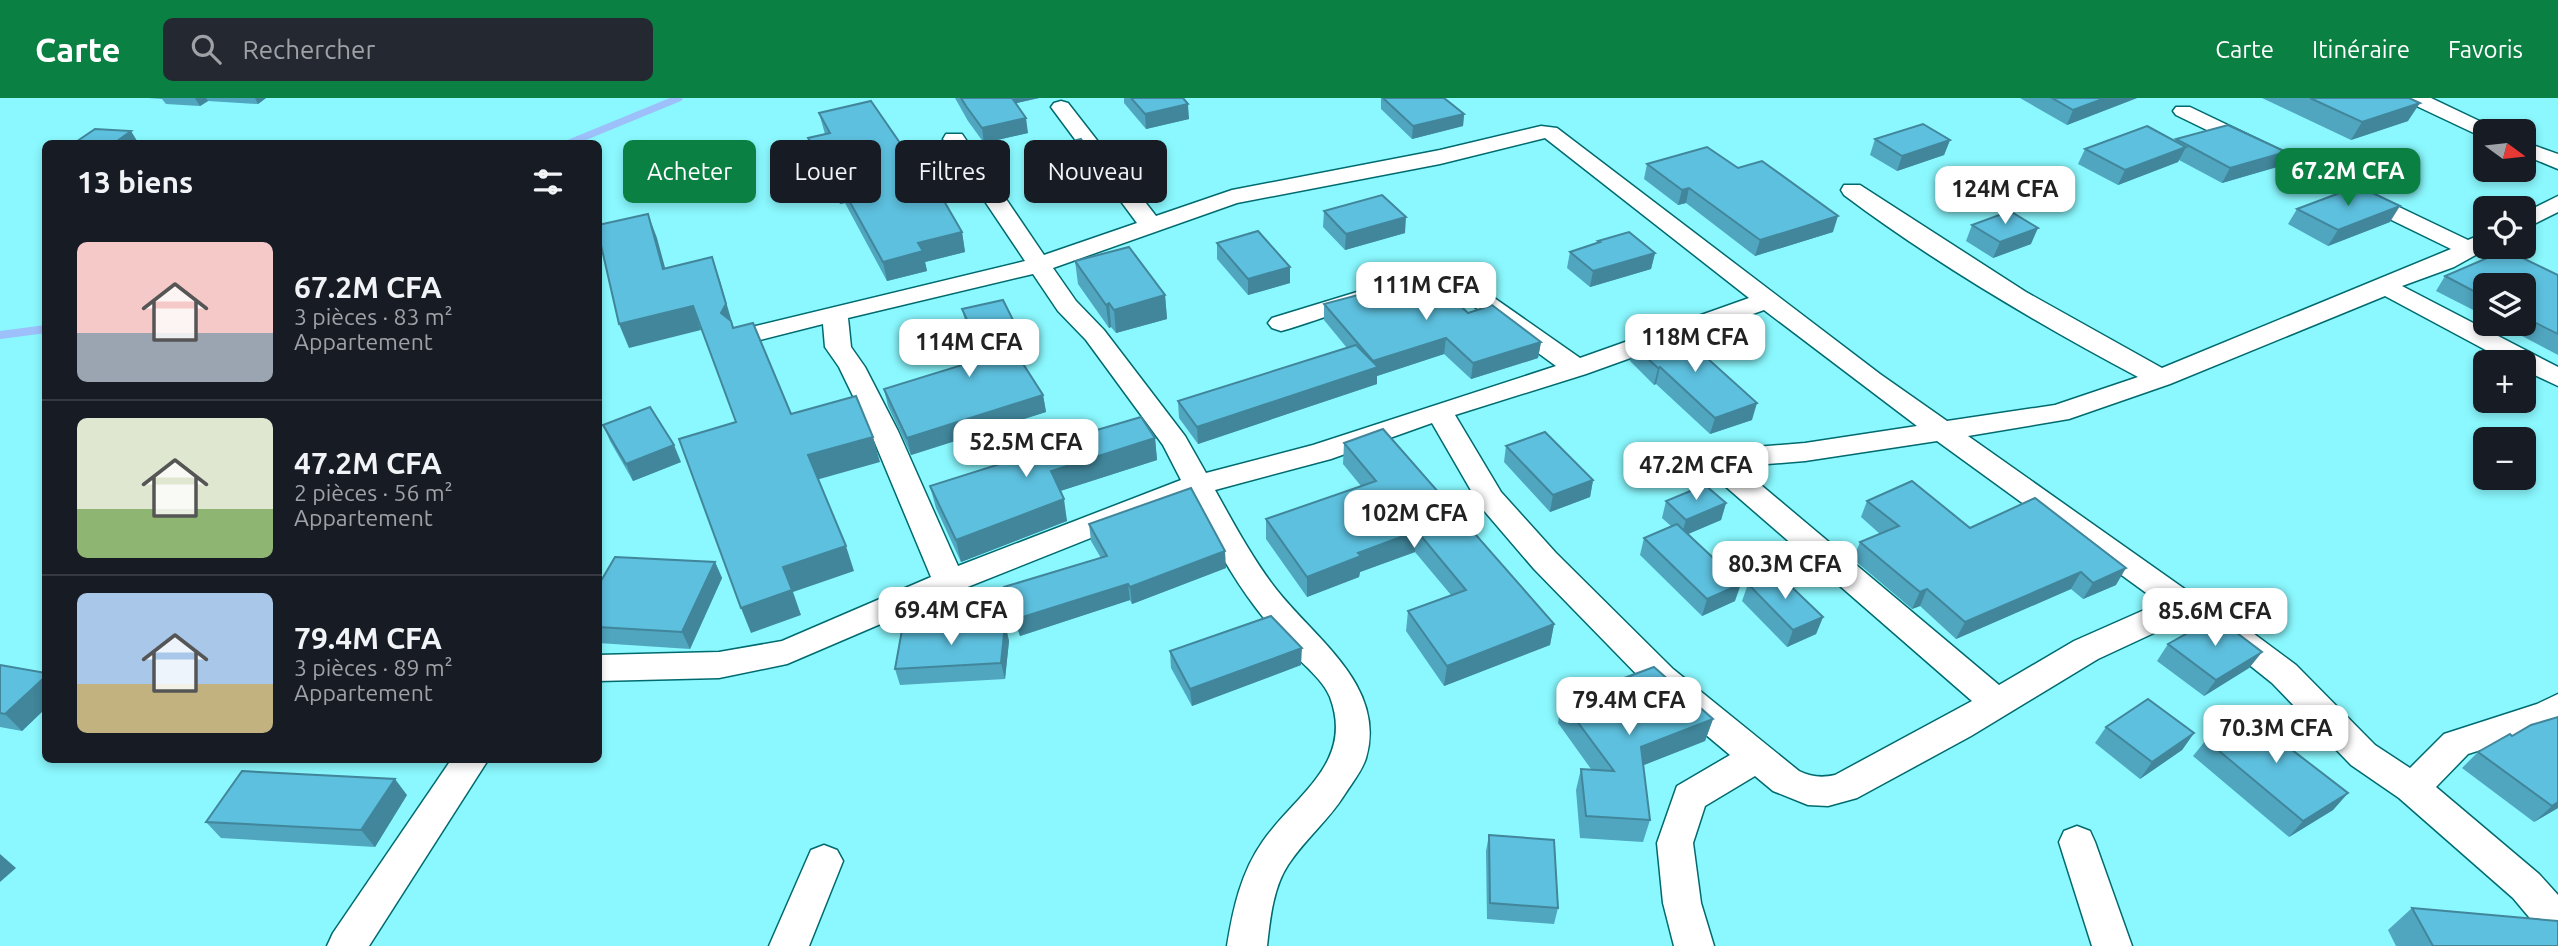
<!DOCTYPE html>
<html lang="fr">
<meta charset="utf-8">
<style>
body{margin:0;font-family:Ubuntu,sans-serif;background:#242831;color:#f1f3f6;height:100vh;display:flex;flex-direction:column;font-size:26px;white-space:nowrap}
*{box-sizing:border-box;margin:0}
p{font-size:23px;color:#9ea1a6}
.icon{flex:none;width:38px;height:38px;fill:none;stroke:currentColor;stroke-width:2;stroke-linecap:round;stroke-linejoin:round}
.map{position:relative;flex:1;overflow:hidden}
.details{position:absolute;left:42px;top:42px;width:560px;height:623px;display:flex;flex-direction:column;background:#171b24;border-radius:10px;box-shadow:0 4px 10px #0003}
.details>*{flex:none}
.hud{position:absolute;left:623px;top:42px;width:665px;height:63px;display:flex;gap:14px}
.needle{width:46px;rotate:105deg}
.fabs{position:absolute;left:2473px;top:21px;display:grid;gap:14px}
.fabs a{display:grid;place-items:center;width:63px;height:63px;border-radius:10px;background:#171b24;box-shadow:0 4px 10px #0003;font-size:35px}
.price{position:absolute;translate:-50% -60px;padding:0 16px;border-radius:14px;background:#fff;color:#222;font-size:23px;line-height:46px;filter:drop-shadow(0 2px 4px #0008)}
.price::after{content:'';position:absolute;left:50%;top:42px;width:21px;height:16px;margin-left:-10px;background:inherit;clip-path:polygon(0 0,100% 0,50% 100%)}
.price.selected{background:#0b8043;color:#fff}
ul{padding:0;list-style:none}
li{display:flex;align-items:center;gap:21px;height:175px;padding:0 35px}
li+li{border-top:2px solid #363941}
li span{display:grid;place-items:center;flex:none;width:196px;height:140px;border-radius:10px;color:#555}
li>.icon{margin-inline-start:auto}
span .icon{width:84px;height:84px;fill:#fffc;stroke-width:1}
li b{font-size:30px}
h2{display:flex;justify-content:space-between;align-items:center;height:84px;padding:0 35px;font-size:30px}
.pill{padding:0 24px;border-radius:10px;background:#171b24;box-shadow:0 4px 10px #0003;font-size:24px;line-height:63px}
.pill.selected{background:#0b8043;color:#fff}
header{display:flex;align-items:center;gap:42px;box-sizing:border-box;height:98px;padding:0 35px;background:#0b8043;color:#fff}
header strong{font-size:33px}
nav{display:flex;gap:38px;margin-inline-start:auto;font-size:24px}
.search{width:490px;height:63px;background:#242831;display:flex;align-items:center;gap:18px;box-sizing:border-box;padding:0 24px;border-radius:10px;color:#9ea1a6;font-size:26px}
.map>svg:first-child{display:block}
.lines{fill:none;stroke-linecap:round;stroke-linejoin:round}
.stream-far1{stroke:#9dc0fa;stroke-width:7}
.stream{stroke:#9dc0fa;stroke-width:8}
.minor-casing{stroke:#006a6f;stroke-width:3}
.minor{fill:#fff;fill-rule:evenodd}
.wall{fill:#50a5bf}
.shaded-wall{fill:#41869b}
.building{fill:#5dc0de;stroke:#41869b;stroke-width:2}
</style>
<header>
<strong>Carte</strong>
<div class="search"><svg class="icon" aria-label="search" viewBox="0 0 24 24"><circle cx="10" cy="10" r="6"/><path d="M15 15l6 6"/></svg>Rechercher</div>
<nav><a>Carte</a><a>Itinéraire</a><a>Favoris</a></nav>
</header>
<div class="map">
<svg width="2558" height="848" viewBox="0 0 2558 848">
<rect width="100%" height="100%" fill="#8af8fe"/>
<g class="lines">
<polyline class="stream-far1" points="567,46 679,0"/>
<polyline class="stream" points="0,237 46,231"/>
<g class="minor-casing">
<g id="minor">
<polygon points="2405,0 2431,0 2492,29 2496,33 2485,33 2485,39 2478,37 2408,4"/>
<path d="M 1061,3 L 1068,5 L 1156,118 L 1232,92 L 1440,52 L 1541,28 L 1557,30 L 1880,276 L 1947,323 L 2055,307 L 2138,279 C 2040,227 1932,163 1844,97 L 1841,92 L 1844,87 L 1860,87 L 2026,194 L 2162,270 L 2451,151 L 2176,17 L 2173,13 L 2176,9 L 2190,9 L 2468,142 L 2485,135 L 2485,149 L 2490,149 L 2454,169 L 2402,188 L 2558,269 L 2558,288 L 2524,272 L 2524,264 L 2508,264 L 2385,198 L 2170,286 L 2069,321 L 1968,338 L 2196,499 L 2234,521 L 2296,567 L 2375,647 L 2410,670 L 2444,636 L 2537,606 L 2558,596 L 2558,627 L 2468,656 L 2436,689 L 2539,776 L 2558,797 L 2558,842 L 2544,837 L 2513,800 L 2399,700 L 2351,667 L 2272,585 L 2212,537 L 2184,521 L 2098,561 L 1971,638 L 1857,700 L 1828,708 L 1808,707 L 1773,693 L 1755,678 L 1705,708 L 1693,745 L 1701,805 L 1714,848 L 1674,848 L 1663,805 L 1657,745 L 1677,688 L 1730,657 L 1649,589 L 1534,471 L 1480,408 L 1432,325 L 1331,361 L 1215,392 C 1234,426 1252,460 1276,491 C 1315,541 1387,588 1366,660 C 1362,673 1352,685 1345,696 C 1329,722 1305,741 1288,767 C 1273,790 1270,821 1267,848 L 1227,848 C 1233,811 1241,774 1263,743 C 1295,697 1355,665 1330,599 C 1322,580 1302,566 1289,551 C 1277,538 1266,523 1256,510 C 1230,476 1210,438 1191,400 L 960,492 L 787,566 L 719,580 L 598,583 L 598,557 L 719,554 L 782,543 L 931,479 L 870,333 L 839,269 L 825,249 L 823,226 L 744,246 L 735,243 L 731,238 L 735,233 L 1025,163 L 943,41 L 946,36 L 962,36 L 1044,157 L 1137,125 L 1051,9 L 1054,5 ZM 1545,40 L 1749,200 L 1580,260 L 1470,183 L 1439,176 L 1393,183 L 1272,220 L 1268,225 L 1272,230 L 1281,233 C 1328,221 1407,183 1453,193 L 1556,268 L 1313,347 L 1206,375 L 1185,338 L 1104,232 L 1076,203 L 1053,170 L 1237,105 L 1440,66 ZM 1033,176 L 1058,213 L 1086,242 L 1163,347 L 1181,382 L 958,468 L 898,333 L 865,269 L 851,249 L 848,220 ZM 1764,212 L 1917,328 L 1805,345 L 1730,351 L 1720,353 L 1713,374 L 1717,381 L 1972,603 L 1835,677 C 1822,680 1811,679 1799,673 L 1673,571 L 1556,455 L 1501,394 L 1455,317 L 1586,276 ZM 1937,343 L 2160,505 L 2074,543 L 1999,587 L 1742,371 L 1742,368 L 1805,363 Z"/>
<polygon points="2524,44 2558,56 2558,71 2524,57"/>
<polygon points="2558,98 2558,114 2524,131 2524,115"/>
<polygon points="451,662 488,662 369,848 327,848 333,835"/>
<polygon points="2077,728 2090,733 2095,744 2132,848 2092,848 2059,744 2064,733"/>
<polygon points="824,747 837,752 843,763 809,848 769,848 811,752"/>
</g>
</g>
<use href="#minor" class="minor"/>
</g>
<g class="wall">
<polygon points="148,0 266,0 258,6 208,3 200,8 166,6 162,1"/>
<polygon points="955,0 1039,0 1016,5 1028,35 984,45 968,23"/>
<polygon points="1124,0 1183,0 1189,21 1146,31 1124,5"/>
<polygon points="1381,0 1444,0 1464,16 1463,28 1412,41 1381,11"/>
<polygon points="2020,0 2137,0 2067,27"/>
<polygon points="2262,0 2409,0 2408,23 2351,42"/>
<polygon points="819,15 907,55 962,134 965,154 925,164 927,173 887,183 845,105 840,106 813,59 808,40 825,36"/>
<polygon points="1875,41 1950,42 1944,57 1897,73 1870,57"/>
<polygon points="2176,41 2286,54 2277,69 2222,85 2179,62 2178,64 2118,87 2078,66 2085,51 2175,43"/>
<polygon points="1049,49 1102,69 1104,84 1074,92 1051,64"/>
<polygon points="1647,66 1833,134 1755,158 1686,105 1678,107 1644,81"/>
<polygon points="2297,111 2390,124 2328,148 2288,126"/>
<polygon points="1324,113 1405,135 1345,152 1323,129"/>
<polygon points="1972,127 2031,146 1993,160 1966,143"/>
<polygon points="1598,143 1655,155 1651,171 1590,189 1567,170 1570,154 1597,145"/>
<polygon points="1217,145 1290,169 1290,185 1248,197 1217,161"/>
<polygon points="1075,163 1165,197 1167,221 1116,235 1111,229 1109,230 1078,186"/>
<polygon points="2558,177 2558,257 2499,226 2524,226 2524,187 2485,187 2485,218 2436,193 2445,178"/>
<polygon points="1324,206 1468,215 1541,244 1538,260 1471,281 1444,256 1377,278 1377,286 1198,346 1179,320 1178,303 1347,250 1324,222"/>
<polygon points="962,211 1024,244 1027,260 1021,262 1043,297 1046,314 911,357 888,308 884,291 981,262 966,227"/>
<polygon points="1633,247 1752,322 1710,336 1656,286 1654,287 1630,263"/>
<polygon points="603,327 681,364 633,383 610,343"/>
<polygon points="1155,340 1157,362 1060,393 1067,423 961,464 936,410 930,388 1039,354 1039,349"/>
<polygon points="1344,345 1554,526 1550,547 1444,588 1406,533 1408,513 1451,497 1415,454 1360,474 1359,479 1307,499 1266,441 1266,421 1361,388 1343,366"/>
<polygon points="1506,348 1593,382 1590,399 1550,414 1504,364"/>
<polygon points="1666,403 1726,405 1721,422 1688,436 1735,503 1702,518 1640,457 1644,440 1671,428 1662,420"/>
<polygon points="1867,403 1970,430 2116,487 2083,501 2071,491 1956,541 1920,508 1912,511 1853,461 1860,444 1880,436 1861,419"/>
<polygon points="1089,426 1226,470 1132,506 1130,502 1020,538 1007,506 1004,489 1101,460 1091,443"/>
<polygon points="715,464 722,480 690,551 598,545 598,488"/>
<polygon points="1748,486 1823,519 1816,536 1787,549 1742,503"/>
<polygon points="1005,526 1009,543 1005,581 900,587 895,571"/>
<polygon points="2168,546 2262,554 2249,570 2204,598 2157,563"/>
<polygon points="1170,553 1301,567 1192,608 1171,570"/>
<polygon points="0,567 46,575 46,610 22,633 0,629"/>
<polygon points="1562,603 1713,621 1705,643 1643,667 1650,722 1643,744 1580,740 1576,692 1581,671 1591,671 1558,625"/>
<polygon points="2106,629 2194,635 2182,652 2140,681 2095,645"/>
<polygon points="2286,635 2280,643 2348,695 2333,712 2289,739 2193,658 2206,642"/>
<polygon points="2478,654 2558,710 2534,724 2462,670"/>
<polygon points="407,697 375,749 221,740 206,724"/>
<polygon points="1489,737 1558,810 1554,826 1487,821 1486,753"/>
<polygon points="2412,810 2558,848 2396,848 2388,832"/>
</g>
<g class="shaded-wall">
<polygon points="195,0 206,0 208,3 200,8"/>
<polygon points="255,0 266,0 258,6"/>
<polygon points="1007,0 1039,0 1008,7"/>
<polygon points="2105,0 2137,0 2067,27 2073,12"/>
<polygon points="2420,5 2408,23 2351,42 2362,24"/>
<polygon points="1188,6 1189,21 1146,31 1145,16"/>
<polygon points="1464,16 1463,28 1412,41 1413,28"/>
<polygon points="1026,20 1028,35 984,45 982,30"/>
<polygon points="131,33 139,46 113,46"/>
<polygon points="1950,42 1944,57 1897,73 1902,58"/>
<polygon points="2186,49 2178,64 2118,87 2125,72"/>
<polygon points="2286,54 2277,69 2222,85 2230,70"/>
<polygon points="1102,69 1104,84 1074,92 1072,77"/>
<polygon points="840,86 845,105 840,106 835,87"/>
<polygon points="1689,90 1686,105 1678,107 1682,92"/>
<polygon points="2400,108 2390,124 2328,148 2338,132"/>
<polygon points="648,116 657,140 672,195 663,171"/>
<polygon points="1838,118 1833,134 1755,158 1760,142"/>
<polygon points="1406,119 1405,135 1345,152 1346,136"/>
<polygon points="2038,130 2031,146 1993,160 2000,144"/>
<polygon points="962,134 965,154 925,164 927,173 887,183 883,164 918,145"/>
<polygon points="1655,155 1651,171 1590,189 1593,173"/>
<polygon points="712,159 720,183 734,231 721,215"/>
<polygon points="1290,169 1290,185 1248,197 1248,181"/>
<polygon points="1165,197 1167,221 1116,235 1114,212"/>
<polygon points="1109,205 1111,229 1109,230 1106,207"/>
<polygon points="693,208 701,232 629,250 619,226"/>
<polygon points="1446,240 1444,256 1377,278 1377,286 1198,346 1197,329 1373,263"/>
<polygon points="1024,244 1027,260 1014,264 1011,247"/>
<polygon points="1541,244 1538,260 1471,281 1473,265"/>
<polygon points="1660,269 1656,286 1654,287 1658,270"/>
<polygon points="1043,297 1046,314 911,357 907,340"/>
<polygon points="1757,305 1752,322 1710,336 1715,320"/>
<polygon points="873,339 880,364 816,382 808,357"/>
<polygon points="1155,340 1157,362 1054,395 1051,373"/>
<polygon points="674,347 681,364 633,383 626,366"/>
<polygon points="1593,382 1590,399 1550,414 1553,397"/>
<polygon points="1064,401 1067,423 961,464 956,442"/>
<polygon points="1726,405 1721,422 1681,439 1686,422"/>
<polygon points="1417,433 1415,454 1360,474 1359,479 1307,499 1307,479 1358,455"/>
<polygon points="846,448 854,473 793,494 801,517 751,535 741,510 783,469"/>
<polygon points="1225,453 1226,470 1132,506 1130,489"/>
<polygon points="715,464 722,480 690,551 682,534"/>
<polygon points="2126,470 2116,487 2083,501 2093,485"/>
<polygon points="2081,474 2071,491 1956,541 1965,524"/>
<polygon points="1128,486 1130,502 1020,538 1016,521"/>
<polygon points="1741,486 1735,503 1702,518 1707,501"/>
<polygon points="1927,491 1920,508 1912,511 1920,494"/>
<polygon points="1823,519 1816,536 1787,549 1793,532"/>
<polygon points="1005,526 1009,543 1005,581 1001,565"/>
<polygon points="1554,526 1550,547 1444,588 1447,568"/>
<polygon points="1302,550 1301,567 1192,608 1190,591"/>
<polygon points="2262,554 2249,570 2204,598 2216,582"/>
<polygon points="46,578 46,610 22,633 5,616"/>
<polygon points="1713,621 1705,643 1634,671 1641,649"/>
<polygon points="2194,635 2182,652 2140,681 2152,664"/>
<polygon points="395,681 407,697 375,749 361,732"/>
<polygon points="2348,695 2333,712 2289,739 2303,723"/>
<polygon points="2558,704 2558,710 2534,724 2552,708"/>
<polygon points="0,756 16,770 0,784"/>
</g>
<g class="building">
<polygon points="961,0 1012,0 1026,20 982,30 966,8"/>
<polygon points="1131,0 1183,0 1188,6 1145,16"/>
<polygon points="1383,0 1444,0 1464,16 1413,28"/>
<polygon points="2052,0 2105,0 2073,12"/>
<polygon points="2310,0 2409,0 2420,5 2362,24"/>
<polygon points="871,3 907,55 915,53 962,134 918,145 923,153 883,164 840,86 835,87 808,40 830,35 819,15"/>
<polygon points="1923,26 1950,42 1902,58 1875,41"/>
<polygon points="2228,27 2286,54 2230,70 2176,41"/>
<polygon points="2147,28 2186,49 2125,72 2085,51"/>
<polygon points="95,31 131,33 113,46 73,46"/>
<polygon points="1081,41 1102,69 1072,77 1049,49"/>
<polygon points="1707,49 1738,70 1762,63 1838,118 1760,142 1689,90 1682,92 1647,66"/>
<polygon points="2358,88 2400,108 2338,132 2297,111"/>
<polygon points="1382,97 1406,119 1346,136 1324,113"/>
<polygon points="2010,113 2038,130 2000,144 1972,127"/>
<polygon points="648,116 663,171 712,159 726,206 721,215 731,223 733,230 753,225 791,316 856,298 873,339 808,357 846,448 783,469 792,492 741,510 679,341 736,324 693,208 619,226 598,134 598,127"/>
<polygon points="1258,133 1290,169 1248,181 1217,145"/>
<polygon points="1629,134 1655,155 1593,173 1570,154 1600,144 1598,143"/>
<polygon points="1129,149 1165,197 1114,212 1109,205 1106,207 1075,163"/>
<polygon points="2506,152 2558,177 2558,236 2524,219 2524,187 2485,187 2485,199 2445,178"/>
<polygon points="1429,178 1468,215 1492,207 1541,244 1473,265 1446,240 1373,263 1324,206"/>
<polygon points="1003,202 1024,244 1011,247 1043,297 907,340 884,291 985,260 962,211"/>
<polygon points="1676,232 1757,305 1715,320 1660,269 1658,270 1633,247"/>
<polygon points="1356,247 1378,269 1197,329 1178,303"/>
<polygon points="650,309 674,347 626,366 603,327"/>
<polygon points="1141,319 1155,340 1051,373 1064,401 956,442 930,388 1041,353 1039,349"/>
<polygon points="1383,331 1554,526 1447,568 1408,513 1466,492 1417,433 1358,455 1361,458 1307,479 1266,421 1376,383 1344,345"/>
<polygon points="1545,334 1593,382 1553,397 1506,348"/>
<polygon points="1912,383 1970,430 2035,400 2126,470 2093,485 2081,474 1965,524 1927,491 1920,494 1860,444 1899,428 1867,403"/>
<polygon points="1705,387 1726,405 1686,422 1666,403"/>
<polygon points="1191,390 1225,453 1130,489 1128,486 1016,521 1004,489 1107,458 1089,426"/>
<polygon points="1677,426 1741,486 1707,501 1644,440"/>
<polygon points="615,459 715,464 682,534 598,529 598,488"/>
<polygon points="1777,475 1823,519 1793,532 1748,486"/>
<polygon points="1271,518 1302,550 1190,591 1170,553"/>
<polygon points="2216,519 2262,554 2216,582 2168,546"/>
<polygon points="1005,526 1001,565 895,571 902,532"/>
<polygon points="0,567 46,575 46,578 5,616 0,615"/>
<polygon points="1654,569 1713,621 1641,649 1650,722 1586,718 1581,671 1614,673 1562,603"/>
<polygon points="2148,601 2194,635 2152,664 2106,629"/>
<polygon points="2254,611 2286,635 2278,641 2348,695 2303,723 2206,642"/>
<polygon points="2558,619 2558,704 2552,708 2478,654 2510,636 2512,638 2531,627"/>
<polygon points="242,673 395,681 361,732 206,724"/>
<polygon points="1489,737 1554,742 1558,810 1490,805"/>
<polygon points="2412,810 2558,823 2558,848 2433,848"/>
</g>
</svg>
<div class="fabs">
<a><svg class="needle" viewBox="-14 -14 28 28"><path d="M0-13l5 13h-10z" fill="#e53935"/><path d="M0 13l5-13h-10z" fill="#9ea1a6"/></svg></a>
<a><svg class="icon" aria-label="locate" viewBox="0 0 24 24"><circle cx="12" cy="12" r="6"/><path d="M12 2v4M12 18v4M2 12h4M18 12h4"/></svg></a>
<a><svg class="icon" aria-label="layers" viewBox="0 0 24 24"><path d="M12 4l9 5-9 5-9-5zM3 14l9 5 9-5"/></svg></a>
<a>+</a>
<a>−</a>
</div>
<b class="price selected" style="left:2348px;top:110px">67.2M CFA</b>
<b class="price" style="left:2005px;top:128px">124M CFA</b>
<b class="price" style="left:1426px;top:224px">111M CFA</b>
<b class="price" style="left:1695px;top:276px">118M CFA</b>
<b class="price" style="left:969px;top:281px">114M CFA</b>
<b class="price" style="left:1026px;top:381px">52.5M CFA</b>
<b class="price" style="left:1696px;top:404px">47.2M CFA</b>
<b class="price" style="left:1414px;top:452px">102M CFA</b>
<b class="price" style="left:1785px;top:503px">80.3M CFA</b>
<b class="price" style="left:951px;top:549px">69.4M CFA</b>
<b class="price" style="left:2215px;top:550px">85.6M CFA</b>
<b class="price" style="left:1629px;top:639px">79.4M CFA</b>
<b class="price" style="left:2276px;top:667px">70.3M CFA</b>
<div class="hud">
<a class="pill selected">Acheter</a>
<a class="pill">Louer</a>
<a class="pill">Filtres</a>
<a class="pill">Nouveau</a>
</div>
<section class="details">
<h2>13 biens<svg class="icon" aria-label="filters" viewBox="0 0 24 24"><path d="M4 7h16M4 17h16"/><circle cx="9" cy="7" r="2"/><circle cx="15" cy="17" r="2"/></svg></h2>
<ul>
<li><span style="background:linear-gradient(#f6c9c9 65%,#9aa5b1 0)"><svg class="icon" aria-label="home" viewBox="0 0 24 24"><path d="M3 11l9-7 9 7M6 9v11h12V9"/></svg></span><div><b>67.2M CFA</b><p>3 pièces · 83 m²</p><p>Appartement</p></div></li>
<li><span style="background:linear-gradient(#dfe7d0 65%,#8fb573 0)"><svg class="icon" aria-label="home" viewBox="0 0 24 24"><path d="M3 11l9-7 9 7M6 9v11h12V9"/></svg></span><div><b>47.2M CFA</b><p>2 pièces · 56 m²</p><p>Appartement</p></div></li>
<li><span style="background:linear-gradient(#a9c7e8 65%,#c2b280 0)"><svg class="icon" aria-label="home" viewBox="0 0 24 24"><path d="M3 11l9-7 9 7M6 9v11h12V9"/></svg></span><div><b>79.4M CFA</b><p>3 pièces · 89 m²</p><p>Appartement</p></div></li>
</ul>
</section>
</div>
